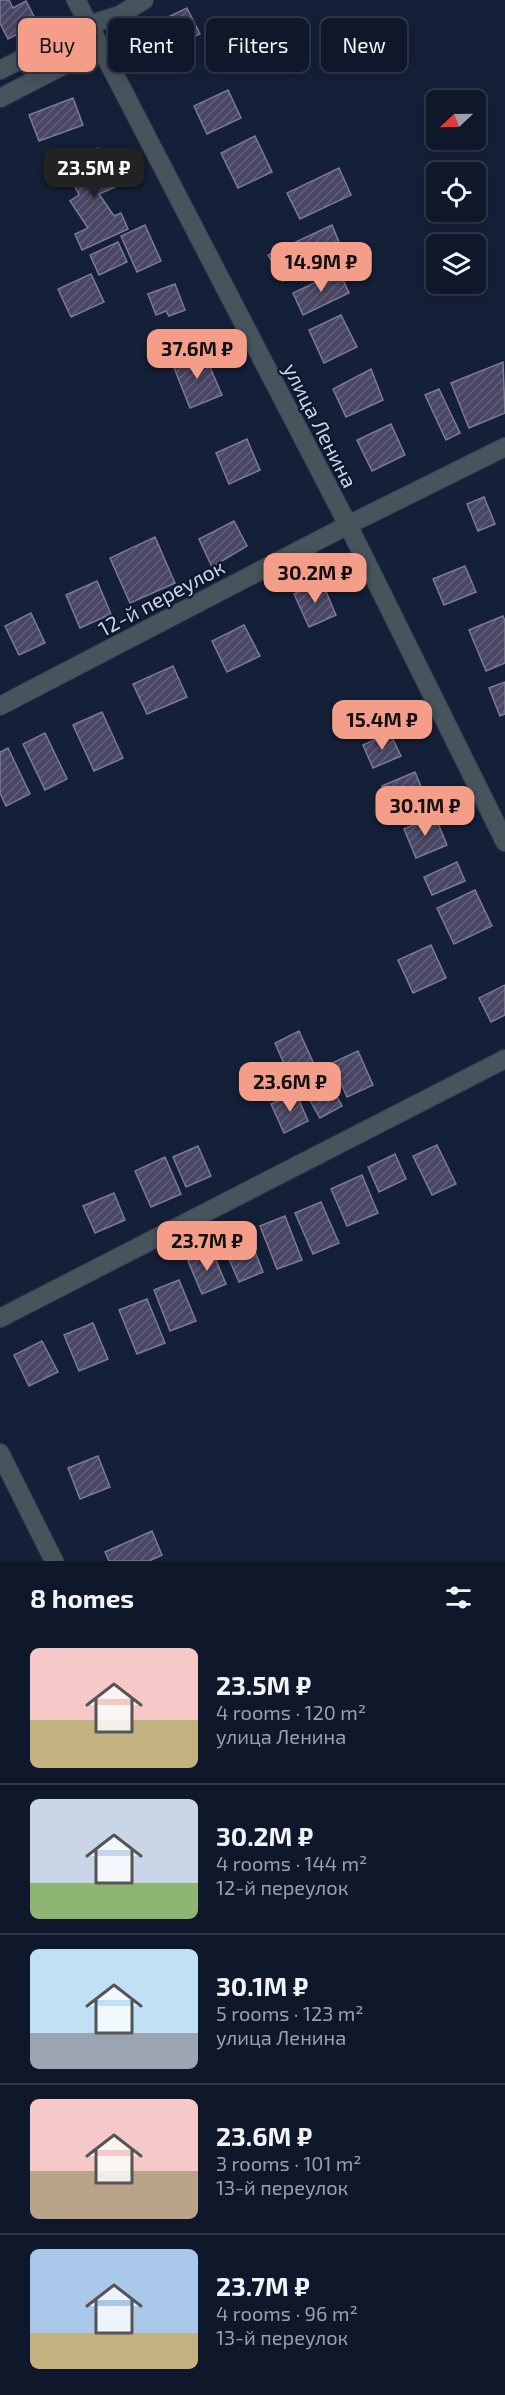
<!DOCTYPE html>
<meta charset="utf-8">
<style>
body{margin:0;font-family:"Exo 2",sans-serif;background:#1d2536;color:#f1f3f6;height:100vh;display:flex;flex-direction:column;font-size:22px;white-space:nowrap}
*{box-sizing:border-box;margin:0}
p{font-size:20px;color:#9ba0a8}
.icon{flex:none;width:33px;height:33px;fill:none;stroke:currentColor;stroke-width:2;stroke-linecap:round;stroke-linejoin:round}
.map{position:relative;height:1561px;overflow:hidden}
.sheet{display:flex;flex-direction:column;background:#0f182a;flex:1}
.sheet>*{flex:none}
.hud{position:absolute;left:18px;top:18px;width:470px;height:54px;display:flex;gap:12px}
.needle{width:39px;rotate:248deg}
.buttons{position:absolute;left:426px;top:90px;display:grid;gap:12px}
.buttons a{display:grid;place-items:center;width:60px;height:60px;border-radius:9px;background:#0f182a;box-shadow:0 3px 15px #0003,0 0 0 2px #2f3747;font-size:30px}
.price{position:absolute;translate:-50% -51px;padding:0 14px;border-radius:12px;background:#f49e8a;color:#111;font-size:20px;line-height:39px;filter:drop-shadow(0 2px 3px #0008)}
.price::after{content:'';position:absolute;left:50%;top:36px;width:18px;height:14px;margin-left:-9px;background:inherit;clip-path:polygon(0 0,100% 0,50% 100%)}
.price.active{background:#222;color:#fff}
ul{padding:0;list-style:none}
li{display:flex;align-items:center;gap:18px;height:150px;padding:0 30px}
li+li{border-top:2px solid #2f3747}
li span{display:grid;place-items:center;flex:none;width:168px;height:120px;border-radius:9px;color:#555}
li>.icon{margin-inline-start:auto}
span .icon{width:72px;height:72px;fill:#fffc;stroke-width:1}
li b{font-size:26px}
h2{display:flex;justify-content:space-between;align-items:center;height:72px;padding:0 30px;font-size:26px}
.tag{padding:0 21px;border-radius:9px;background:#0f182a;box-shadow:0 3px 15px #0003,0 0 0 2px #2f3747;font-size:21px;line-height:54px}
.tag.active{background:#f49e8a;color:#111}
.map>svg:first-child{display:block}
.building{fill:url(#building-hatch);stroke:#7c7999;stroke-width:1.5}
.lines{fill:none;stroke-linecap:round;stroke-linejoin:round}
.minor-casing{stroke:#313d53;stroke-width:20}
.minor{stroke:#47545c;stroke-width:18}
.labels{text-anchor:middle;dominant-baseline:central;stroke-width:4.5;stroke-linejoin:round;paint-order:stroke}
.street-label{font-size:21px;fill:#cad3e3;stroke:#0b172d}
</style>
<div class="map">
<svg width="505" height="1561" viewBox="0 0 505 1561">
<defs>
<pattern id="building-hatch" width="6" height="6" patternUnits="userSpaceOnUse" patternTransform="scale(1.5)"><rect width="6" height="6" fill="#494663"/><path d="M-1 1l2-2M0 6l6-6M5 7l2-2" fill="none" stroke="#626079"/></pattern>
</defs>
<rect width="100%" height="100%" fill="#142038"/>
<g class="building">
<polygon points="0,0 9,0 13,8 26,1 38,24 8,39 0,23"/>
<polygon points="187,8 200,34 166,50 153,24"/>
<polygon points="228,90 241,118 207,134 194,106"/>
<polygon points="73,98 83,125 39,141 29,115"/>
<polygon points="255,136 272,172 238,188 221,153"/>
<polygon points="98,148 115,187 99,194 114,216 121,213 128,229 82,250 75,234 88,228 70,201 79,195 64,163"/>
<polygon points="339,168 351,195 300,219 287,193"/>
<polygon points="145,225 161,261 137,272 121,236"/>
<polygon points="332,225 343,252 283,281 268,255"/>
<polygon points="118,242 127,262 99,275 90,255"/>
<polygon points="339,271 349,293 303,315 293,293"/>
<polygon points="91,274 104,302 71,317 58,289"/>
<polygon points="175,284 185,310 169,316 166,311 156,315 148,294"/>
<polygon points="341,315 357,347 324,363 309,330"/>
<polygon points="204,353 222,395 190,408 173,365"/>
<polygon points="503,362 505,413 469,428 451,383"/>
<polygon points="371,369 383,400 346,417 333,389"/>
<polygon points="439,389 460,433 446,440 425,395"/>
<polygon points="391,424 405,455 372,471 357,440"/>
<polygon points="247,439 260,470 229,484 216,453"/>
<polygon points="484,497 495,524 478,531 467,504"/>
<polygon points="234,521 247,546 212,567 199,539"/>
<polygon points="155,537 175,583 130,603 110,558"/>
<polygon points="465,566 476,592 444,605 433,579"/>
<polygon points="97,581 111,614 80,628 66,595"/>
<polygon points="322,582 336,615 309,627 294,594"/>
<polygon points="31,613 45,643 19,655 5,626"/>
<polygon points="503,616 505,621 505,663 486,671 469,630"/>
<polygon points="244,625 260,656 227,672 212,641"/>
<polygon points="173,666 187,697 147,714 133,684"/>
<polygon points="505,682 505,714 500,716 489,688"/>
<polygon points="102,712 123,758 94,771 73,725"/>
<polygon points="45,733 67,779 45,790 23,744"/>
<polygon points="390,733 401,756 373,768 363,745"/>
<polygon points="8,748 30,794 6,806 0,793 0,752"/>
<polygon points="415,772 427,801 394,814 382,786"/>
<polygon points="435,816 447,845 416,858 404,829"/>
<polygon points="457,862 465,881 432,895 424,877"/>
<polygon points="475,890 492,926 454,944 437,908"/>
<polygon points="431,945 446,978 413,993 398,960"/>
<polygon points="505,985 505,1015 491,1022 479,998"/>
<polygon points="299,1031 314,1064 289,1075 275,1043"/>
<polygon points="358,1051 373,1085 347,1097 332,1063"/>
<polygon points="327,1078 342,1106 320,1118 304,1090"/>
<polygon points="296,1093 308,1121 284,1133 271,1104"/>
<polygon points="437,1145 456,1184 432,1195 413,1156"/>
<polygon points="198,1146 211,1176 186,1187 173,1157"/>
<polygon points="395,1154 406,1179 379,1192 368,1167"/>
<polygon points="165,1157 181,1194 151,1207 135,1171"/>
<polygon points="362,1175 378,1213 347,1226 331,1189"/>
<polygon points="114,1193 125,1220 95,1233 83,1206"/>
<polygon points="321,1202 339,1243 313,1254 295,1213"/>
<polygon points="285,1216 302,1260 277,1269 260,1226"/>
<polygon points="254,1249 263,1272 239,1282 229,1259"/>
<polygon points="212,1251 226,1284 202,1294 188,1261"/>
<polygon points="179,1280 196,1321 170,1331 154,1290"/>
<polygon points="147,1299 165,1343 137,1354 119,1310"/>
<polygon points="93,1323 108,1359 79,1371 64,1335"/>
<polygon points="42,1341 58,1372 29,1386 14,1355"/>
<polygon points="98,1456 110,1487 80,1499 68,1468"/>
<polygon points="152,1531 162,1555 149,1561 109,1561 105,1552"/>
</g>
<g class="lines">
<g class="minor-casing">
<g id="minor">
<polyline points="76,0 348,525 505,842"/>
<polyline points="0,70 88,25 120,15 144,0"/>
<polyline points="0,98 99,47"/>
<polyline points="0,706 348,525 505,447"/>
<polyline points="0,1318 505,1059"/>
<polyline points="0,1453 54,1561"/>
</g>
</g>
<use href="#minor" class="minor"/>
</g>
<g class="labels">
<g class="street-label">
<text transform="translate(321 425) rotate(63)">улица Ленина</text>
<text transform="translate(161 597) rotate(-28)">12-й переулок</text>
</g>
</g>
</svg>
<div class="buttons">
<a><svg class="needle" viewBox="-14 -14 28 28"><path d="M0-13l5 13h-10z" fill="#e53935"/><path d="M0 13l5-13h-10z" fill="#9ba0a8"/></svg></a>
<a><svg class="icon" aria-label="locate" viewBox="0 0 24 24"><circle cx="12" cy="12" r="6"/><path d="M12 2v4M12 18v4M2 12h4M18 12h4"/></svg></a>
<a><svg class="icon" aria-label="layers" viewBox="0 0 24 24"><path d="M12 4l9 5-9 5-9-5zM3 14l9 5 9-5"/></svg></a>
</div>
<b class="price active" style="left:94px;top:199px">23.5M ₽</b>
<b class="price" style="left:321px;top:293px">14.9M ₽</b>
<b class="price" style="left:197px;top:380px">37.6M ₽</b>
<b class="price" style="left:315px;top:604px">30.2M ₽</b>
<b class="price" style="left:382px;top:751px">15.4M ₽</b>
<b class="price" style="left:425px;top:837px">30.1M ₽</b>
<b class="price" style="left:290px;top:1113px">23.6M ₽</b>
<b class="price" style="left:207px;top:1272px">23.7M ₽</b>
<div class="hud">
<a class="tag active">Buy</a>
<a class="tag">Rent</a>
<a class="tag">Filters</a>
<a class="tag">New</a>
</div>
</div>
<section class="sheet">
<h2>8 homes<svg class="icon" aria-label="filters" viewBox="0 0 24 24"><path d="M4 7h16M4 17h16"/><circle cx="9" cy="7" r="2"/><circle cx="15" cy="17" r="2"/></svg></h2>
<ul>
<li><span style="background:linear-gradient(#f6c9c9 60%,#c2b280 0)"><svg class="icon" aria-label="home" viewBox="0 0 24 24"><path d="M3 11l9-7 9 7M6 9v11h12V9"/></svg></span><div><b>23.5M ₽</b><p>4 rooms · 120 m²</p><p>улица Ленина</p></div></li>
<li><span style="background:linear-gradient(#c9d6e8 70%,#8fb573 0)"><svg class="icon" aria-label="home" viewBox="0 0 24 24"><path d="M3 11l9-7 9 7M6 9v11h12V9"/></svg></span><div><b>30.2M ₽</b><p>4 rooms · 144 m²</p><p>12-й переулок</p></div></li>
<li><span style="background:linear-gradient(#bfe0f5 70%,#9aa5b1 0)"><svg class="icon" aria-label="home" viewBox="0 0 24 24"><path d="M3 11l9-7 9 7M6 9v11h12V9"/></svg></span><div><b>30.1M ₽</b><p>5 rooms · 123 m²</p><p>улица Ленина</p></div></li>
<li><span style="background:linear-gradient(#f6c9c9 60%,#b9a48a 0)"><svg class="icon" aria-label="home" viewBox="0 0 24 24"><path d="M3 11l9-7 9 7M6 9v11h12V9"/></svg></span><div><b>23.6M ₽</b><p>3 rooms · 101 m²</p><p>13-й переулок</p></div></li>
<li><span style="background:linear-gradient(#a9c7e8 70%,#c2b280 0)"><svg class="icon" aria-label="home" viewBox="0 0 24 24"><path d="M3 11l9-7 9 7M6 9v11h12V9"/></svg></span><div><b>23.7M ₽</b><p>4 rooms · 96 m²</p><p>13-й переулок</p></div></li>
</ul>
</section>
